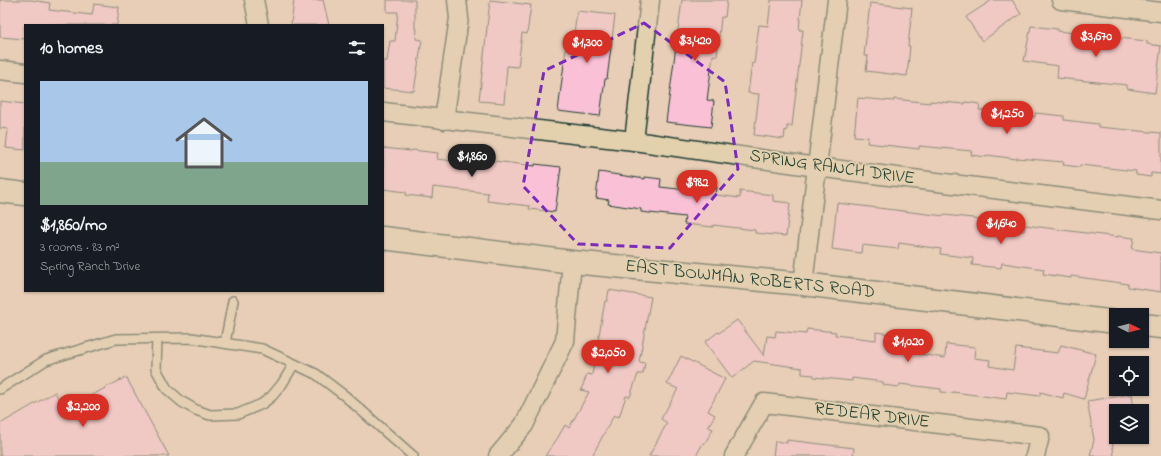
<!DOCTYPE html>
<meta charset="utf-8">
<style>
body{margin:0;font-family:"Indie Flower",sans-serif;background:#20242c;color:#f1f3f6;height:100vh;display:flex;flex-direction:column;font-size:15px;white-space:nowrap}
*{box-sizing:border-box;margin:0}
p{font-size:13px;color:#9ea1a6}
.icon{flex:none;width:22px;height:22px;fill:none;stroke:currentColor;stroke-width:2;stroke-linecap:round;stroke-linejoin:round}
.map{position:relative;flex:1;overflow:hidden}
.sheet{position:absolute;left:24px;top:24px;width:360px;height:268px;display:flex;flex-direction:column;background:#171b24;border-radius:0px;box-shadow:0 1px 3px #0004}
.sheet>*{flex:none}
.needle{width:26px;rotate:96deg}
.buttons{position:absolute;left:1109px;top:308px;display:grid;gap:8px}
.buttons a{display:grid;place-items:center;width:40px;height:40px;border-radius:0px;background:#171b24;box-shadow:0 1px 3px #0004;font-size:20px}
.price{position:absolute;translate:-50% -34px;padding:0 9px;border-radius:14px;background:#d93025;color:#fff;font-size:13px;line-height:26px;filter:drop-shadow(0 1px 2px #0008)}
.price::after{content:'';position:absolute;left:50%;top:24px;width:12px;height:9px;margin-left:-6px;background:inherit;clip-path:polygon(0 0,100% 0,50% 100%)}
.price.current{background:#222;color:#fff}
ul{padding:0;list-style:none}
li{display:grid;align-content:center;gap:8px;height:212px;padding:0 16px}
li span{display:grid;place-items:center;height:124px;border-radius:0px;color:#555}
li>.icon{margin-inline-start:auto}
span .icon{width:72px;height:72px;fill:#fffc;stroke-width:1}
li b{font-size:17px}
h2{display:flex;justify-content:space-between;align-items:center;height:48px;padding:0 16px;font-size:17px}
.map>svg:first-child{display:block}
.building{fill:#fac1d6;stroke:#1f3d34}
.lines{fill:none;stroke-linecap:round;stroke-linejoin:round}
.lane-casing{stroke:#1f3d34;stroke-width:12}
.street-casing{stroke:#1f3d34;stroke-width:21}
.secondary-casing{stroke:#1f3d34;stroke-width:25}
.lane{stroke:#e3d1ae;stroke-width:9}
.street{stroke:#e3d1ae;stroke-width:18}
.secondary{stroke:#e3d1ae;stroke-width:22}
.marked{fill:none;stroke:#7b2cbf;stroke-width:3;stroke-dasharray:8 5;stroke-linejoin:round}
.labels{text-anchor:middle;dominant-baseline:central;stroke-width:3.5;stroke-linejoin:round;paint-order:stroke}
.street-label{font-size:18px;fill:#1f3d34;stroke:#e3d1ae}
</style>
<div class="map">
<svg width="1161" height="456" viewBox="0 0 1161 456">
<rect width="100%" height="100%" fill="#e8ceb6"/>
<filter id="ink" filterUnits="userSpaceOnUse"><feTurbulence type="fractalNoise" baseFrequency=".025" numOctaves="2"/><feDisplacementMap in="SourceGraphic" scale="8" xChannelSelector="R" yChannelSelector="G"/><feConvolveMatrix kernelMatrix="1 2 1 2 8 2 1 2 1" color-interpolation-filters="sRGB"/></filter>
<g filter="url(#ink)">
<g class="building">
<polygon points="0,0 31,0 50,3 49,10 92,15 94,4 119,7 117,25 25,25 25,39 0,37"/>
<polygon points="294,0 323,0 329,25 291,25"/>
<polygon points="387,0 415,0 415,29 417,29 416,39 422,40 414,91 383,88 383,61 387,61 390,41 395,41 398,12 387,12"/>
<polygon points="490,0 531,5 527,34 522,33 518,67 507,66 504,103 479,101"/>
<polygon points="682,0 727,0 725,17 721,17 717,56 713,55 707,100 714,101 711,127 666,122"/>
<polygon points="771,0 802,0 799,30 803,30 792,126 787,126 787,131 785,130 784,139 754,135 759,94 748,93 752,63 754,64 759,25 768,26"/>
<polygon points="992,0 1012,0 1021,14 982,41 966,17"/>
<polygon points="870,3 912,8 908,46 910,46 907,76 866,71 868,56 864,56"/>
<polygon points="577,11 615,15 607,79 605,79 600,116 558,111 566,48 572,49"/>
<polygon points="1031,26 1058,29 1057,31 1147,41 1147,44 1161,46 1155,93 1127,89 1127,85 1057,78 1058,66 1024,61"/>
<polygon points="858,98 894,101 894,99 930,103 930,101 965,104 965,102 980,104 979,110 1035,117 1035,113 1064,116 1064,120 1098,124 1098,127 1161,133 1161,174 1151,173 1151,177 1136,175 1136,171 1080,165 1080,167 1063,165 1064,162 1017,158 1017,159 987,155 987,157 971,155 972,151 919,146 919,149 867,143 868,137 854,136"/>
<polygon points="0,101 25,104 25,150 6,148 8,129 0,128"/>
<polygon points="383,148 411,151 412,150 438,153 437,159 462,162 463,156 478,158 478,159 535,166 535,164 561,167 555,212 529,209 530,206 487,201 488,193 433,187 432,198 406,195 406,192 383,189"/>
<polygon points="599,172 645,179 645,177 661,179 660,187 687,190 688,184 717,187 716,195 740,198 740,191 773,195 773,201 790,203 786,236 755,233 755,230 713,225 713,227 684,224 685,217 641,212 641,209 608,204 609,200 596,198"/>
<polygon points="837,203 944,216 944,215 973,218 973,219 994,222 993,227 1024,231 1025,225 1070,231 1118,237 1118,236 1134,238 1132,249 1161,253 1161,292 1128,287 1128,284 1071,276 1071,278 1043,274 1044,269 1002,263 1001,268 972,265 973,258 940,254 941,249 899,243 898,249 862,245 861,253 832,249"/>
<polygon points="609,290 651,297 639,362 645,363 643,374 638,374 630,397 626,396 619,417 614,415 592,456 545,456 557,439 565,425 569,428 589,392 581,390 587,374 592,375 605,301 607,301"/>
<polygon points="737,320 764,356 767,336 775,337 776,331 806,334 807,329 836,332 835,335 876,340 876,332 905,336 904,349 920,351 919,354 945,358 946,344 975,347 974,358 990,360 989,366 1013,370 1016,348 1058,353 1061,345 1096,354 1084,399 1064,393 1063,398 1040,392 1040,396 1007,392 1006,399 953,392 953,393 941,392 941,389 900,384 899,387 883,385 883,382 852,378 852,381 814,377 814,375 802,374 802,368 754,361 732,378 705,342 718,332 719,333"/>
<polygon points="681,356 725,379 708,411 715,415 708,427 713,429 705,443 703,443 696,456 649,456 667,423 661,419 678,389 667,384"/>
<polygon points="126,377 169,456 0,456 0,424 55,392 64,410"/>
<polygon points="1132,394 1134,411 1116,411 1116,432 1111,432 1114,456 1090,456 1094,440 1087,401"/>
<polygon points="787,440 854,448 853,456 773,456 775,441 787,443"/>
</g>
<g class="lines">
<g class="lane-casing">
<g id="lane">
<polyline points="157,339 156,369 167,389 182,402 196,410 210,415 238,414 262,404 272,396 282,384 294,364"/>
<polyline points="225,343 233,301"/>
<polyline points="0,389 46,360 116,339 191,338 262,349 316,374 345,396 413,456"/>
</g>
</g>
<g class="street-casing">
<g id="street">
<polyline points="254,0 259,25"/>
<polyline points="1061,0 1161,12"/>
<polyline points="0,70 25,73"/>
<polyline points="383,112 634,141 817,167 1161,210"/>
<polyline points="444,120 459,18 457,0"/>
<polyline points="634,141 650,0"/>
<polyline points="803,284 837,0"/>
<polyline points="498,456 524,425 565,341 572,262"/>
<polyline points="734,456 764,403 1040,436 1035,456"/>
</g>
</g>
<g class="secondary-casing">
<g id="secondary">
<polyline points="0,191 25,194"/>
<polyline points="383,238 572,262 803,284 1116,322"/>
<polyline points="1142,325 1161,327"/>
</g>
</g>
<use href="#lane" class="lane"/>
<use href="#street" class="street"/>
<use href="#secondary" class="secondary"/>
</g>
</g>
<path d="M0 0H1161V456H0ZM 644,23 L 725,82 L 738,169 L 670,248 L 578,244 L 523,186 L 544,71 Z" fill="#e8ceb6" fill-opacity=".55" fill-rule="evenodd"/>
<path class="marked" d="M 644,23 L 725,82 L 738,169 L 670,248 L 578,244 L 523,186 L 544,71 Z"/>
<g class="labels">
<g class="street-label">
<text transform="translate(832 168) rotate(8)">SPRING RANCH DRIVE</text>
<text transform="translate(750 280) rotate(6)">EAST BOWMAN ROBERTS ROAD</text>
<text transform="translate(872 416) rotate(7)">REDEAR DRIVE</text>
</g>
</g>
</svg>
<div class="buttons">
<a><svg class="needle" viewBox="-14 -14 28 28"><path d="M0-13l5 13h-10z" fill="#e53935"/><path d="M0 13l5-13h-10z" fill="#9ea1a6"/></svg></a>
<a><svg class="icon" aria-label="locate" viewBox="0 0 24 24"><circle cx="12" cy="12" r="6"/><path d="M12 2v4M12 18v4M2 12h4M18 12h4"/></svg></a>
<a><svg class="icon" aria-label="layers" viewBox="0 0 24 24"><path d="M12 4l9 5-9 5-9-5zM3 14l9 5 9-5"/></svg></a>
</div>
<b class="price" style="left:1096px;top:58px">$3,670</b>
<b class="price" style="left:695px;top:62px">$3,420</b>
<b class="price" style="left:587px;top:64px">$1,300</b>
<b class="price" style="left:1007px;top:135px">$1,250</b>
<b class="price current" style="left:472px;top:178px">$1,860</b>
<b class="price" style="left:697px;top:204px">$982</b>
<b class="price" style="left:1001px;top:245px">$1,640</b>
<b class="price" style="left:908px;top:363px">$1,020</b>
<b class="price" style="left:608px;top:374px">$2,050</b>
<b class="price" style="left:83px;top:428px">$2,200</b>
<section class="sheet">
<h2>10 homes<svg class="icon" aria-label="filters" viewBox="0 0 24 24"><path d="M4 7h16M4 17h16"/><circle cx="9" cy="7" r="2"/><circle cx="15" cy="17" r="2"/></svg></h2>
<ul>
<li><span style="background:linear-gradient(#a9c7e8 65%,#7fa58c 0)"><svg class="icon" aria-label="home" viewBox="0 0 24 24"><path d="M3 11l9-7 9 7M6 9v11h12V9"/></svg></span><div><b>$1,860/mo</b><p>3 rooms · 83 m²</p><p>Spring Ranch Drive</p></div></li>
</ul>
</section>
</div>
